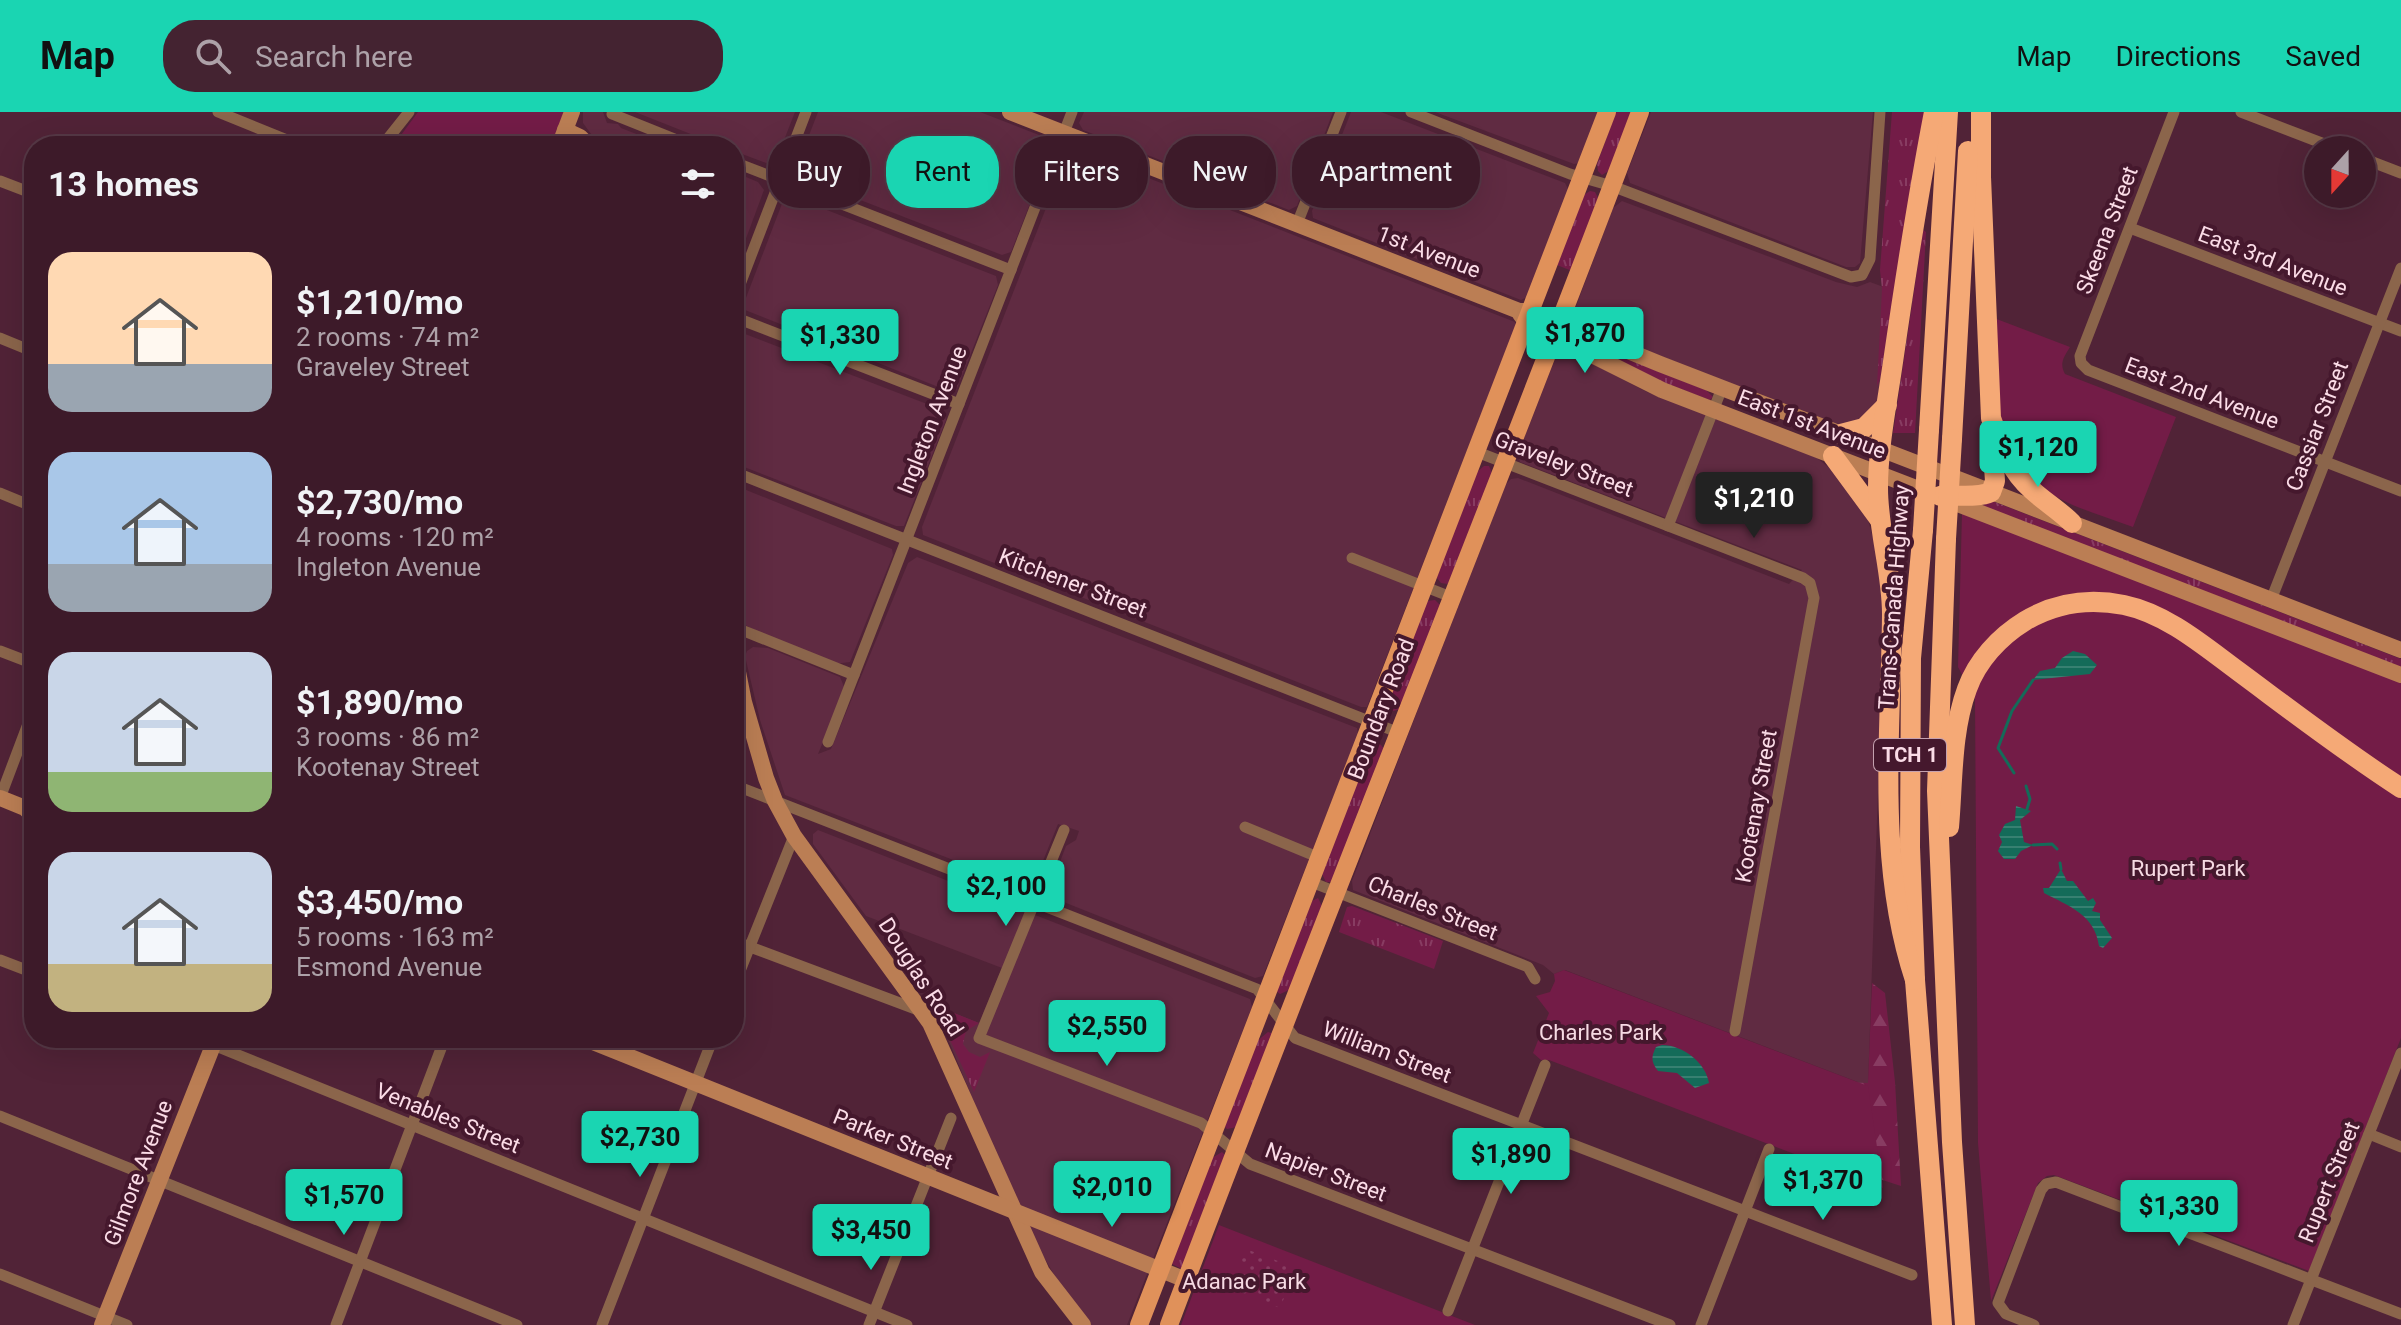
<!DOCTYPE html>
<meta charset="utf-8">
<style>
body{margin:0;font-family:Roboto,sans-serif;background:#442331;color:#f1f3f6;height:100vh;display:flex;flex-direction:column;font-size:30px;white-space:nowrap}
*{box-sizing:border-box;margin:0}
p{font-size:26px;color:#ada1a8}
.icon{flex:none;width:44px;height:44px;fill:none;stroke:currentColor;stroke-width:2;stroke-linecap:round;stroke-linejoin:round}
.map{position:relative;flex:1;overflow:hidden}
.sheet{position:absolute;left:24px;top:24px;width:720px;height:912px;display:flex;flex-direction:column;background:#3d1a29;border-radius:32px;box-shadow:0 8px 32px #0002,0 0 0 2px #563846}
.sheet>*{flex:none}
.top-card{position:absolute;left:768px;top:24px;width:760px;height:72px;display:flex;gap:16px}
.needle{width:52px;rotate:201deg}
.controls{position:absolute;left:2304px;top:24px;display:grid;gap:16px}
.controls a{display:grid;place-items:center;width:72px;height:72px;border-radius:50%;background:#3d1a29;box-shadow:0 8px 32px #0002,0 0 0 2px #563846;font-size:40px}
.price{position:absolute;translate:-50% -68px;padding:0 18px;border-radius:8px;background:#1ad5b2;color:#111;font-size:26px;line-height:52px;filter:drop-shadow(0 2px 4px #0008)}
.price::after{content:'';position:absolute;left:50%;top:48px;width:24px;height:18px;margin-left:-12px;background:inherit;clip-path:polygon(0 0,100% 0,50% 100%)}
.price.active{background:#222;color:#fff}
ul{padding:0;list-style:none}
li{display:flex;align-items:center;gap:24px;height:200px;padding:0 24px}
li span{display:grid;place-items:center;flex:none;width:224px;height:160px;border-radius:24px;color:#555}
li>.icon{margin-inline-start:auto}
span .icon{width:96px;height:96px;fill:#fffc;stroke-width:1}
li b{font-size:34px}
h2{display:flex;justify-content:space-between;align-items:center;height:96px;padding:0 24px;font-size:34px}
.chip{padding:0 28px;border-radius:32px;background:#3d1a29;box-shadow:0 8px 32px #0002,0 0 0 2px #563846;font-size:28px;line-height:72px}
.chip.active{background:#1ad5b2;color:#111}
header{display:flex;align-items:center;gap:48px;box-sizing:border-box;height:112px;padding:0 40px;background:#1ad5b2;color:#111}
header strong{font-size:38px}
nav{display:flex;gap:44px;margin-inline-start:auto;font-size:28px}
.search{width:560px;height:72px;background:#442331;display:flex;align-items:center;gap:20px;box-sizing:border-box;padding:0 28px;border-radius:32px;color:#ada1a8;font-size:30px}
.map>svg:first-child{display:block}
.built{fill:#602b42}
.grass{fill:url(#grass-tufts)}
.forest{fill:url(#forest-firs)}
.park{fill:#731c47}
.garden{fill:url(#garden-dots)}
.water{fill:url(#water-rules)}
.lines{fill:none;stroke-linecap:round;stroke-linejoin:round}
.stream{stroke:#146b59;stroke-width:3}
.street{stroke:#8b654b;stroke-width:11}
.secondary{stroke:#bb7e54;stroke-width:16}
.primary{stroke:#e0915a;stroke-width:18}
.highway{stroke:#f5a976;stroke-width:20}
.highway-bridge{stroke:#f5a976;stroke-width:20}
.labels{text-anchor:middle;dominant-baseline:central;stroke-width:8;stroke-linejoin:round;paint-order:stroke}
.shield{fill:#45182d;stroke:#c4a1af;stroke-width:2}
.shield-label{font-size:20px;font-weight:bold;fill:#fbdce7}
.street-label{font-size:22px;fill:#fbdce7;stroke:#45182d}
.park-label{font-size:22px;fill:#f6dae3;stroke:#45182d}
</style>
<header>
<strong>Map</strong>
<div class="search"><svg class="icon" aria-label="search" viewBox="0 0 24 24"><circle cx="10" cy="10" r="6"/><path d="M15 15l6 6"/></svg>Search here</div>
<nav><a>Map</a><a>Directions</a><a>Saved</a></nav>
</header>
<div class="map">
<svg width="2401" height="1213" viewBox="0 0 2401 1213">
<defs>
<pattern id="grass-tufts" width="24" height="20" patternUnits="userSpaceOnUse" patternTransform="scale(2)"><rect width="24" height="20" fill="#731c47"/><path d="M3 7l-1-3M5 7V3M7 7l1-3M15 17l-1-3M17 17v-4M19 17l1-3" fill="none" stroke="#883c62"/></pattern>
<pattern id="forest-firs" width="22" height="20" patternUnits="userSpaceOnUse" patternTransform="scale(2)"><rect width="22" height="20" fill="#731c47"/><path d="M5 1l3.5 6h-7zM16 11l3.5 6h-7z" fill="#883c62"/></pattern>
<pattern id="garden-dots" width="8" height="8" patternUnits="userSpaceOnUse" patternTransform="scale(2)"><rect width="8" height="8" fill="#731c47"/><path d="M2 2h.1M6 6h.1" fill="none" stroke="#883c62" stroke-width="1.8" stroke-linecap="round"/></pattern>
<pattern id="water-rules" width="6" height="5" patternUnits="userSpaceOnUse" patternTransform="scale(2)"><rect width="6" height="5" fill="#146b59"/><path d="M0 2.5h6" fill="none" stroke="#378071"/></pattern>
</defs>
<rect width="100%" height="100%" fill="#512337"/>
<g class="built">
<polygon points="583,0 603,0 607,11 618,12 621,16 667,34 600,34 583,11"/>
<polygon points="635,0 795,0 777,46 769,52 734,39 734,34 721,34"/>
<polygon points="818,0 980,0 1049,27 1052,36 1011,140 1002,143 801,65 796,57"/>
<polygon points="1084,0 1333,0 1297,94 1289,98 1083,18 1079,11"/>
<polygon points="1351,0 1381,0 1565,71 1569,79 1527,185 1521,188 1313,106 1312,99"/>
<polygon points="1435,0 1599,0 1579,51 1574,52"/>
<polygon points="1651,0 1873,0 1860,151 1855,155 1846,155 1630,71 1627,61"/>
<polygon points="1071,38 1077,38 1515,210 1516,213 1367,595 1361,595 923,423 922,415 1067,42"/>
<polygon points="734,60 758,70 764,78 734,159"/>
<polygon points="791,84 996,164 998,173 956,279 951,280 745,198 744,191 783,89"/>
<polygon points="1622,89 1836,170 1857,175 1870,170 1897,180 1876,295 1850,314 1829,310 1574,210 1573,202 1613,96"/>
<polygon points="740,220 940,297 945,301 946,308 904,414 896,414 734,351 734,221"/>
<polygon points="1565,241 1574,242 1647,280 1817,346 1847,370 1864,393 1885,470 1868,974 1565,858 1554,862 1543,853 1353,778 1352,769 1413,610 1506,372 1511,367 1518,366 1789,472 1802,458 1520,350 1518,342 1555,247"/>
<polygon points="734,373 892,437 893,443 850,550 834,552 776,529 739,510 734,488"/>
<polygon points="917,445 1357,616 1358,622 1263,864 1255,866 1051,785 1050,776 1066,734 1076,728 1079,719 1058,712 1034,771 1026,776 785,683 760,608 745,544 747,539 753,535 768,536 840,565 845,577 818,642 831,637 908,451"/>
<polygon points="818,718 1250,887 1252,895 1127,1213 1086,1213 1074,1197 1038,1135 994,1039 934,893 979,911 1002,856 866,804 813,732 813,722"/>
</g>
<g class="grass">
<polygon points="1616,0 1633,0 1610,58 1602,63 1598,59 1597,52"/>
<polygon points="1892,0 1925,0 1880,267 1877,274 1882,177 1880,158"/>
<polygon points="1590,79 1595,80 1598,86 1572,159 1557,153 1584,83"/>
<polygon points="1923,118 1926,120 1915,321 1893,321"/>
<polygon points="1572,226 1706,278 1713,285 1710,288 1641,262"/>
<polygon points="1484,354 1489,354 1492,361 1448,472 1441,471 1437,466 1437,461 1476,361"/>
<polygon points="1992,389 2401,547 2401,558 2259,500 1982,394"/>
<polygon points="1435,488 1440,493 1401,597 1393,599 1388,594 1388,588 1426,492 1428,489"/>
<polygon points="1374,631 1379,631 1385,638 1331,770 1326,770 1322,762 1370,635"/>
<polygon points="1318,786 1322,794 1289,878 1280,882 1276,879 1312,789"/>
<polygon points="1352,794 1443,829 1434,857 1339,820 1347,795"/>
<polygon points="934,893 979,911 966,919 963,932 969,940 980,945 990,940 974,980"/>
<polygon points="1268,920 1275,922 1237,1015 1227,1017 1224,1014 1256,930"/>
<polygon points="1222,1040 1227,1045 1182,1157 1172,1152 1212,1046"/>
</g>
<polygon class="forest" points="1872,871 1885,881 1895,970 1901,1074 1849,1057 1836,970 1868,971"/>
<g class="park">
<polygon points="418,0 564,0 551,34 485,34 476,30 474,34 393,34"/>
<path d="M 1994,206 L 2070,235 C 2064,245 2059,251 2065,262 L 2176,305 L 2133,415 C 2104,404 2068,395 2043,376 C 1990,336 1996,266 1994,206 Z"/>
<polygon points="1962,401 2401,569 2401,926 2309,1159 2054,1063 2047,1064 2038,1071 1991,1189 1978,1031 1975,587 1958,555"/>
<polygon points="1564,858 1868,974 1883,1076 1549,948 1541,948 1533,941 1549,901 1536,884 1550,880 1555,869 1554,862"/>
<polygon points="1219,1113 1475,1213 1181,1213"/>
</g>
<polygon class="garden" points="1246,1137 1296,1156 1280,1196 1231,1176"/>
<g class="water">
<polygon points="2073,539 2085,542 2097,553 2090,562 2033,568 2040,559 2055,556 2062,546"/>
<polygon points="2016,694 2031,699 2020,708 2024,730 2033,733 2021,739 2015,747 2004,747 1998,739 2002,730 1999,723 2005,712 2015,708"/>
<path d="M 2061,757 L 2067,769 L 2073,769 L 2088,789 L 2093,786 L 2096,791 L 2092,799 L 2100,801 L 2100,808 L 2112,826 L 2103,836 L 2099,834 C 2095,803 2069,794 2044,781 L 2043,776 L 2049,776 Z"/>
<path d="M 1662,933 C 1683,933 1706,951 1709,971 L 1695,976 L 1677,961 L 1658,959 C 1651,950 1651,945 1656,935 Z"/>
</g>
<g class="lines">
<g class="stream">
<polyline points="2014,661 1998,636 2012,599 2033,568"/>
<polyline points="2026,674 2030,687 2027,697"/>
<polyline points="2033,733 2052,732 2057,737"/>
<polyline points="2060,751 2061,757"/>
</g>
<g class="street">
<polyline points="218,0 302,34"/>
<polyline points="1411,0 1570,62 1612,74 1851,165 1862,163 1870,147 1880,0"/>
<polyline points="2174,0 2080,244 2081,251 2088,258 2401,379"/>
<polyline points="2241,0 2340,38"/>
<polyline points="612,2 692,34"/>
<polyline points="382,34 409,0"/>
<polyline points="2362,46 2401,61"/>
<polyline points="734,50 1011,158"/>
<polyline points="0,69 34,82"/>
<polyline points="1297,112 1341,0"/>
<polyline points="2130,116 2401,219"/>
<polyline points="734,188 806,0"/>
<polyline points="734,205 959,292"/>
<polyline points="0,226 34,240"/>
<polyline points="1477,340 1803,466 1810,471 1814,486 1735,919"/>
<polyline points="734,360 1397,620"/>
<polyline points="0,381 34,395"/>
<polyline points="1668,414 1722,276"/>
<polyline points="1352,446 1451,485"/>
<polyline points="2271,488 2401,156"/>
<polyline points="734,515 854,563"/>
<polyline points="0,539 34,552"/>
<polyline points="828,630 1072,0"/>
<polyline points="734,673 1257,877 1295,926 1912,1163"/>
<polyline points="0,686 34,596"/>
<polyline points="1245,715 1320,746"/>
<polyline points="1064,718 979,926 1201,1011 1250,1052 1670,1213"/>
<polyline points="1311,770 1528,855 1535,867"/>
<polyline points="734,829 921,899"/>
<polyline points="0,848 34,861"/>
<polyline points="734,874 794,724"/>
<polyline points="196,926 907,1213"/>
<polyline points="0,1004 517,1213"/>
<polyline points="2369,1022 2401,1035"/>
<polyline points="0,1162 127,1213"/>
<polyline points="1448,1199 1545,953"/>
<polyline points="336,1213 445,926"/>
<polyline points="602,1213 713,926"/>
<polyline points="869,1213 951,1006"/>
<polyline points="1701,1213 1769,1037"/>
<polyline points="2034,1213 2006,1202 1998,1191 2041,1078 2046,1072 2056,1070 2401,1202"/>
<polyline points="2293,1213 2401,941"/>
</g>
<g class="secondary">
<polyline points="1010,0 1519,199 1530,199 1660,252 2401,538"/>
<polyline points="565,18 580,25 589,34"/>
<polyline points="559,34 572,0"/>
<polyline points="1520,202 1526,210 1662,278 2401,563"/>
<polyline points="734,540 744,590 766,666 775,689 794,724 930,911 1042,1160 1083,1213"/>
<polyline points="0,686 25,696 34,705"/>
<polyline points="583,926 1186,1168"/>
<polyline points="102,1213 216,926"/>
</g>
<g class="primary">
<polyline points="1139,1213 1607,0"/>
<path d="M 1169,1213 C 1322,807 1487,406 1640,0"/>
</g>
<g class="highway">
<path d="M 1981,0 L 1981,65 L 1991,306 C 2001,333 2010,359 2032,378 C 2045,390 2059,398 2072,411"/>
<polyline points="1929,318 1948,0"/>
<polyline points="1841,322 1864,316 1887,293"/>
<polyline points="1952,327 1968,39"/>
<polyline points="1833,344 1880,408"/>
<path d="M 1940,384 C 1957,382 1975,387 1991,380 L 1995,369 L 1992,325"/>
<polyline points="1923,418 1911,546 1910,735 1915,868 1942,1213"/>
<polyline points="1946,427 1937,679 1952,1030 1965,1213"/>
<path d="M 1949,715 C 1953,671 1951,620 1967,577 C 1977,549 1999,525 2025,509 C 2055,491 2089,486 2124,493 C 2167,502 2204,534 2238,559 C 2292,599 2345,640 2401,676"/>
<path d="M 1915,868 C 1876,751 1891,623 1892,502 C 1892,459 1878,419 1878,376 C 1878,335 1887,292 1893,250 C 1905,167 1918,83 1934,0"/>
</g>
<g class="highway-bridge">
<polyline points="1923,418 1929,318"/>
<polyline points="1946,427 1952,327"/>
</g>
</g>
<g class="labels">
<rect class="shield" x="1874" y="627" width="72" height="32" rx="6"/>
<g class="shield-label">
<text x="1910" y="643">TCH 1</text>
</g>
<g class="street-label">
<text transform="translate(2107 118) rotate(-69)">Skeena Street</text>
<text transform="translate(1429 140) rotate(21)">1st Avenue</text>
<text transform="translate(2273 149) rotate(21)">East 3rd Avenue</text>
<text transform="translate(2202 281) rotate(21)">East 2nd Avenue</text>
<text transform="translate(932 308) rotate(-69)">Ingleton Avenue</text>
<text transform="translate(1812 312) rotate(21)">East 1st Avenue</text>
<text transform="translate(2317 314) rotate(-69)">Cassiar Street</text>
<text transform="translate(1564 352) rotate(21)">Graveley Street</text>
<text transform="translate(1073 471) rotate(21)">Kitchener Street</text>
<text transform="translate(1894 485) rotate(-86)">Trans-Canada Highway</text>
<text transform="translate(1381 597) rotate(-69)">Boundary Road</text>
<text transform="translate(1756 694) rotate(-80)">Kootenay Street</text>
<text transform="translate(1433 796) rotate(22)">Charles Street</text>
<text transform="translate(921 865) rotate(57)">Douglas Road</text>
<text transform="translate(1387 940) rotate(21)">William Street</text>
<text transform="translate(448 1006) rotate(22)">Venables Street</text>
<text transform="translate(893 1027) rotate(22)">Parker Street</text>
<text transform="translate(1326 1060) rotate(21)">Napier Street</text>
<text transform="translate(138 1061) rotate(-69)">Gilmore Avenue</text>
<text transform="translate(2329 1070) rotate(-68)">Rupert Street</text>
</g>
<g class="park-label">
<text x="2188" y="756">Rupert Park</text>
<text x="1601" y="920">Charles Park</text>
<text x="1244" y="1169">Adanac Park</text>
</g>
</g>
</svg>
<div class="controls">
<a><svg class="needle" viewBox="-14 -14 28 28"><path d="M0-13l5 13h-10z" fill="#e53935"/><path d="M0 13l5-13h-10z" fill="#ada1a8"/></svg></a>
</div>
<b class="price" style="left:1585px;top:263px">$1,870</b>
<b class="price" style="left:840px;top:265px">$1,330</b>
<b class="price" style="left:2038px;top:377px">$1,120</b>
<b class="price active" style="left:1754px;top:428px">$1,210</b>
<b class="price" style="left:1006px;top:816px">$2,100</b>
<b class="price" style="left:1107px;top:956px">$2,550</b>
<b class="price" style="left:640px;top:1067px">$2,730</b>
<b class="price" style="left:1511px;top:1084px">$1,890</b>
<b class="price" style="left:1823px;top:1110px">$1,370</b>
<b class="price" style="left:1112px;top:1117px">$2,010</b>
<b class="price" style="left:344px;top:1125px">$1,570</b>
<b class="price" style="left:2179px;top:1136px">$1,330</b>
<b class="price" style="left:871px;top:1160px">$3,450</b>
<div class="top-card">
<a class="chip">Buy</a>
<a class="chip active">Rent</a>
<a class="chip">Filters</a>
<a class="chip">New</a>
<a class="chip">Apartment</a>
</div>
<section class="sheet">
<h2>13 homes<svg class="icon" aria-label="filters" viewBox="0 0 24 24"><path d="M4 7h16M4 17h16"/><circle cx="9" cy="7" r="2"/><circle cx="15" cy="17" r="2"/></svg></h2>
<ul>
<li><span style="background:linear-gradient(#ffd9b3 70%,#9aa5b1 0)"><svg class="icon" aria-label="home" viewBox="0 0 24 24"><path d="M3 11l9-7 9 7M6 9v11h12V9"/></svg></span><div><b>$1,210/mo</b><p>2 rooms · 74 m²</p><p>Graveley Street</p></div></li>
<li><span style="background:linear-gradient(#a9c7e8 70%,#9aa5b1 0)"><svg class="icon" aria-label="home" viewBox="0 0 24 24"><path d="M3 11l9-7 9 7M6 9v11h12V9"/></svg></span><div><b>$2,730/mo</b><p>4 rooms · 120 m²</p><p>Ingleton Avenue</p></div></li>
<li><span style="background:linear-gradient(#c9d6e8 75%,#8fb573 0)"><svg class="icon" aria-label="home" viewBox="0 0 24 24"><path d="M3 11l9-7 9 7M6 9v11h12V9"/></svg></span><div><b>$1,890/mo</b><p>3 rooms · 86 m²</p><p>Kootenay Street</p></div></li>
<li><span style="background:linear-gradient(#c9d6e8 70%,#c2b280 0)"><svg class="icon" aria-label="home" viewBox="0 0 24 24"><path d="M3 11l9-7 9 7M6 9v11h12V9"/></svg></span><div><b>$3,450/mo</b><p>5 rooms · 163 m²</p><p>Esmond Avenue</p></div></li>
</ul>
</section>
</div>
